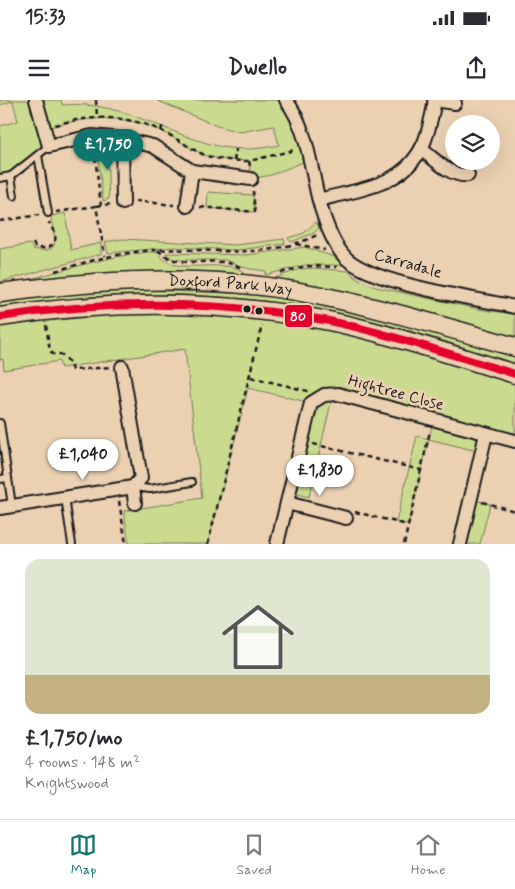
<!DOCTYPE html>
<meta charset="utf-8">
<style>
body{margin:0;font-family:Mynerve,sans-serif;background:#f7f7f7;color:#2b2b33;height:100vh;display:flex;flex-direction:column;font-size:19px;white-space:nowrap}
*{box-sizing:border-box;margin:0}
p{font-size:16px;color:#7c7c81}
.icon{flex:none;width:28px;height:28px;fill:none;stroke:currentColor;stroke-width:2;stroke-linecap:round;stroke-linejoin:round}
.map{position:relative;height:444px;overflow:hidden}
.panel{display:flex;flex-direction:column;background:#fff;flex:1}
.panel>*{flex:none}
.buttons{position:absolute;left:445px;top:15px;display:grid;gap:10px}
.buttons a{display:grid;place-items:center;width:55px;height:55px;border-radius:50%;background:#fff;box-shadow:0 5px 20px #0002;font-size:25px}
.price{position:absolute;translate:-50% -42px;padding:0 11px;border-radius:18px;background:#fff;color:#222;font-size:16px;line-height:32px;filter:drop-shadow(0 1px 2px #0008)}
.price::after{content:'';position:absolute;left:50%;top:30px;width:15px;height:11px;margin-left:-8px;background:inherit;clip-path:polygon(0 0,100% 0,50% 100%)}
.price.on{background:#0f766e;color:#fff}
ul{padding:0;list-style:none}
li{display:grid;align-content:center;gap:10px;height:265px;padding:0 25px}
li span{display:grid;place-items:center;height:155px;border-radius:15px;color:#555}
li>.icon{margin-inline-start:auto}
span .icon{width:90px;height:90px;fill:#fffc;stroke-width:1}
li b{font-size:21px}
.status{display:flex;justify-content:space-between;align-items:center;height:35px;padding:0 25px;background:#fff;direction:ltr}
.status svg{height:14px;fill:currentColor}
header{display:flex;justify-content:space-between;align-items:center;height:65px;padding:0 25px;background:#fff;font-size:22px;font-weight:700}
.tab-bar{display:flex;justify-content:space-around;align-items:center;height:70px;border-top:1px solid #e1e1e2;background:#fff;font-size:14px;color:#7c7c81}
.tab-bar a{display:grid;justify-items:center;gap:2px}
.tab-bar .on{color:#0f766e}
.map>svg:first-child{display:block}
.green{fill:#cadb8f;stroke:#737c56}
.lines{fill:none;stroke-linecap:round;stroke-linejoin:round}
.lane-casing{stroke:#1c1c1c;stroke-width:10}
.street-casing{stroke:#1c1c1c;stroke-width:16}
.secondary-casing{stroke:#1c1c1c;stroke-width:21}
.path{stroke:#1c1c1c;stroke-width:2.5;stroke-dasharray:5 4;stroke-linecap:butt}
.lane{stroke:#ebd0b2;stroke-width:6}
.street{stroke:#ebd0b2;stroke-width:12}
.secondary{stroke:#ebd0b2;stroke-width:18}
.bus-1-casing{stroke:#ebd0b2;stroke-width:11}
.bus-1{stroke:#e4002b;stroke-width:8}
.bus-dot{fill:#1c1c1c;stroke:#ebd0b2;stroke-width:2}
.labels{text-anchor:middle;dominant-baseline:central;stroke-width:5;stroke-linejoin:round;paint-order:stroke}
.street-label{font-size:16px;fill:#1c1c1c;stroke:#ebd0b2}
.line-badge{stroke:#ebd0b2;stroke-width:2}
.badge-label{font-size:14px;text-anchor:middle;font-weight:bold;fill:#fff}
</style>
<div class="status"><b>15:33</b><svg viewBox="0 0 49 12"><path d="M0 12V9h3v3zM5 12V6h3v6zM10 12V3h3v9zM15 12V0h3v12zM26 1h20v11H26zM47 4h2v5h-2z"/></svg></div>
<header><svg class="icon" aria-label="menu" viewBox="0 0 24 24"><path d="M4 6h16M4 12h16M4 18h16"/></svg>Dwello<svg class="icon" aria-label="share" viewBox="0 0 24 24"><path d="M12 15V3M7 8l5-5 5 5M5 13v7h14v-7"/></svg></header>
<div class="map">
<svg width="515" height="444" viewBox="0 0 515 444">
<rect width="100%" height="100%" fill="#ebd0b2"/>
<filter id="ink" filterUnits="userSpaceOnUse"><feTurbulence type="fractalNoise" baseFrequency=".02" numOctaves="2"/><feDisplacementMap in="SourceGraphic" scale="10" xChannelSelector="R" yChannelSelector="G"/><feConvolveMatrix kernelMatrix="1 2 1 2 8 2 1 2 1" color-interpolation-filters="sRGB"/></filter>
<g filter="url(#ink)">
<g class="green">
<path d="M 0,0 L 61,0 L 62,5 C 117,0 160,30 210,44 C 233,51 257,50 279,45 L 274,26 L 240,32 L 217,26 L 156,0 L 286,0 L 310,59 L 271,75 L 251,79 L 249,61 C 235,60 220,60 207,56 C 192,50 178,39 163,32 C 124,13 85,16 44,29 L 49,46 L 11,76 L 0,78 L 0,26 L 18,21 L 13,1 L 0,5 Z"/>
<polygon points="96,41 113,43 117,52 107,53 109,99 103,101"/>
<polygon points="208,92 253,95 255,112 207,108"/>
<path d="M 65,113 L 71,150 L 101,143 L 101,154 L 0,182 L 0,149 L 30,144 L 33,149 C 66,156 52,133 51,116 Z"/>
<polygon points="316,122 319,128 314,133 291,142 288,138 304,133"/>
<polygon points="122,139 236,145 284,139 285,144 238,150 174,147 108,153 105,142"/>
<polygon points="305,147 334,157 342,165 306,165 265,175 266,171 250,169 225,160 179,160 172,159 166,153 247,155"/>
<path d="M 149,152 L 156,152 C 160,155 163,160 168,162 C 184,172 218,160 241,170 L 243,174 L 212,177 L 0,186 C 50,176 97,157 149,152 Z"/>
<polygon points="313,168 348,171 359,180 376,187 483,210 515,214 515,239 272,179 300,169"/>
<path d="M 141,190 L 255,194 L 310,202 L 361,211 L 515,253 L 515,263 C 471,250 428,235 384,224 C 259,191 127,186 0,208 L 0,202 C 47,195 94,192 141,190 Z"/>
<polygon points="44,210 265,211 515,274 515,341 486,334 481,352 429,339 408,425 396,422 417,336 429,339 433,320 333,294 309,397 289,392 311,303 248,288 208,444 129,444 124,411 202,398 185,249 61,268 59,261 4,270 3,259 0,260 0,217"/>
<polygon points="471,399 490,404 480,444 460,444"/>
</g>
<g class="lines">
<g class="lane-casing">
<g id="lane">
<polyline points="38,55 48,113"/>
<polyline points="11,76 14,96"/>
<polyline points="0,78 11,76 49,46"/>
<polyline points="0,323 12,406"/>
<polyline points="0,379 8,378"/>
<polyline points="134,387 150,389 192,382"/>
<polyline points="65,398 72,444"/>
</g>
</g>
<g class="street-casing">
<g id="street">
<polyline points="36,0 49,46 92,36 122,39 153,46 192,71 251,79"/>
<path d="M 286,0 C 307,28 310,64 318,97 C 323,116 332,145 347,159 C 377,185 474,198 515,207"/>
<polyline points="434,0 455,3"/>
<polyline points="122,39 123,103"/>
<path d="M 421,49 C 435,59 450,77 468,75"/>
<path d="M 319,100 C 359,89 403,87 423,45 C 429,32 432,15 435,0"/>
<polyline points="187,106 192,71"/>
<polyline points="122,267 141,378 133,387"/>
<polyline points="287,403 346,418"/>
<polyline points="0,408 133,387 135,403"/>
<polyline points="277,444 311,303 324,295 338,294 515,341"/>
<polyline points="460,444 486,334"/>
</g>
</g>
<g class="secondary-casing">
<g id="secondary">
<path id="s1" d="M 0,193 C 97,180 198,174 295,191 C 369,204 442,226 515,247"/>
<path d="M 0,217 C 110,200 219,200 329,221 C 392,234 454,256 515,274"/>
</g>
</g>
<g class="path">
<polyline points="96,0 97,18"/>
<path d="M 55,25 C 92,14 129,15 164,32 C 178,39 192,50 207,56 C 221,60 236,61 249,61"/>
<polyline points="161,31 163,24"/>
<polyline points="94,48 101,106"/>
<polyline points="234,61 236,49"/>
<polyline points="250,66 249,61 295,50"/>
<polyline points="135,101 174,105"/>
<polyline points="96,106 112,104"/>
<polyline points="200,107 255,112 253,91"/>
<polyline points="56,112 96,106 105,156"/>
<polyline points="0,121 39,115"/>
<path d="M 33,143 L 35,147 C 44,150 58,147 55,134 C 53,129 50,126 49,122"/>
<polyline points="296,144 325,150"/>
<path d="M 158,150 C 182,174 214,152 241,168"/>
<path d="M 55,171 C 89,161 121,152 156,150 C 214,147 264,162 319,134"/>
<polyline points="281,173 306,166 337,167"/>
<path d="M 46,225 L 50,251 L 53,254 C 65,252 68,260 72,270 L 111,267"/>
<polyline points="251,277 308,291"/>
<polyline points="313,344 421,370"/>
<polyline points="119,401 126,444"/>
<polyline points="482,402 515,411"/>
<polyline points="355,412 408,425"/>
<polyline points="208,444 262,225"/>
<polyline points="404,444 430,331"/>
</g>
<use href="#lane" class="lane"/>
<use href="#street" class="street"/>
<use href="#secondary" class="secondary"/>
<g class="bus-1-casing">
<path id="bus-1" d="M 0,217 C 110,200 219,200 329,221 C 392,234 454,256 515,274"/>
</g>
<use href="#bus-1" class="bus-1"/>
</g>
</g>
<g class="bus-dot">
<circle cx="247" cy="209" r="4.5"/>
<circle cx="259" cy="211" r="4.5"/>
</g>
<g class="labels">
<g class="street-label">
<text transform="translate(408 164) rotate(16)">Carradale</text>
<text stroke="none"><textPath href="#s1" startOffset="231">Doxford Park Way</textPath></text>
<text transform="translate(396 293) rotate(15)">Hightree Close</text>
</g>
</g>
<rect class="line-badge" x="284" y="204" width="29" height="24" rx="5" fill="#e4002b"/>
<g class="badge-label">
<text x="298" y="221">80</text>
</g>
</svg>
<div class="buttons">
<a><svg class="icon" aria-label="layers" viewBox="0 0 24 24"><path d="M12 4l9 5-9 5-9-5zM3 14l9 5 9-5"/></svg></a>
</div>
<b class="price on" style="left:108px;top:71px">£1,750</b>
<b class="price" style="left:83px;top:381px">£1,040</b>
<b class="price" style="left:320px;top:397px">£1,830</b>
</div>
<section class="panel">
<ul>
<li><span style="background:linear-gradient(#dfe7d0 75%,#c2b280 0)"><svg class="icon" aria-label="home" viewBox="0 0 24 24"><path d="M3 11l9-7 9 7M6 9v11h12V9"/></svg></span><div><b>£1,750/mo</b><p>4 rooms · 148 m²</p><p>Knightswood</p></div></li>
</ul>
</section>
<nav class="tab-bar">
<a class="on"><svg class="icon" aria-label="map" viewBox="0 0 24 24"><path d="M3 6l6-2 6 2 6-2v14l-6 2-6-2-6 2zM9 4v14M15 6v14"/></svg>Map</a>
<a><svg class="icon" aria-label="saved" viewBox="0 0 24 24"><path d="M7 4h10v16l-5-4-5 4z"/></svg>Saved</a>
<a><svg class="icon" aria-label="home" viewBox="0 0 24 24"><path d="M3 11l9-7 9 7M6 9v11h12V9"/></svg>Home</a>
</nav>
